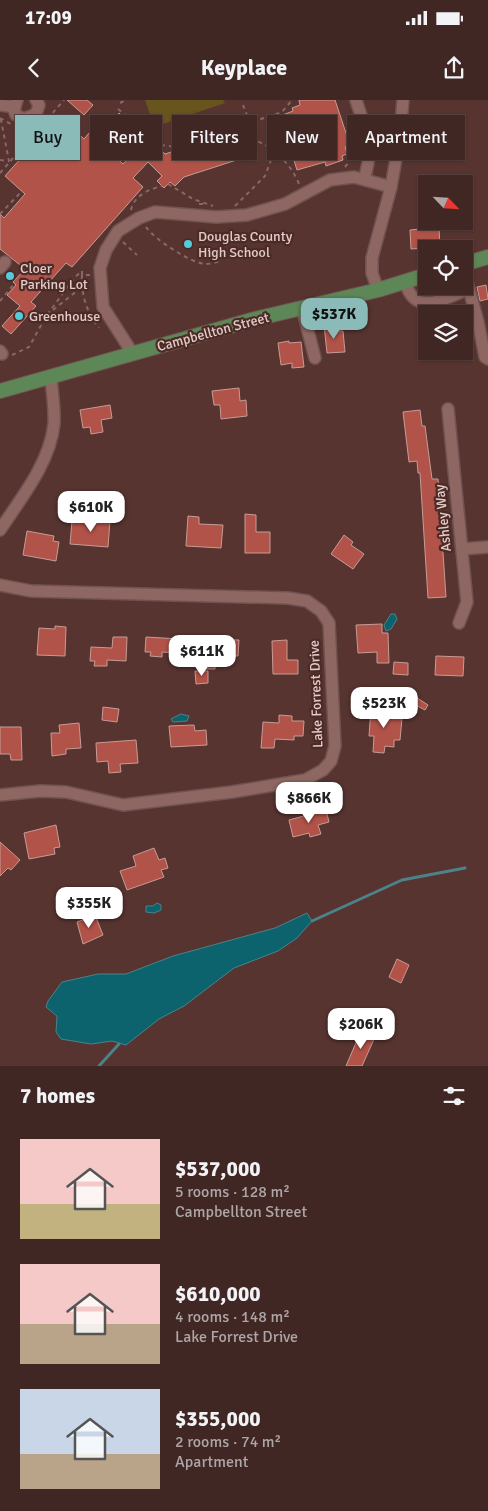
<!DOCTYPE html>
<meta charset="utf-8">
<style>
body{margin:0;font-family:Signika,sans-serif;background:#482f2c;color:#f1f3f6;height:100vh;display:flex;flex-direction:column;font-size:19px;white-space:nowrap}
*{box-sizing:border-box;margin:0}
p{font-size:16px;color:#aea5a6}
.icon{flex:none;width:28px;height:28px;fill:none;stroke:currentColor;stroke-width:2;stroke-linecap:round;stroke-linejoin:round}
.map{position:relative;height:966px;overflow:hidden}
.panel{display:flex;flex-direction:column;background:#412724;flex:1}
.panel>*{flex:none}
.banner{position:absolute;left:15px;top:15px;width:459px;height:45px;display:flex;gap:10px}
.needle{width:32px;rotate:115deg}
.fabs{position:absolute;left:418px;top:75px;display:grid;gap:10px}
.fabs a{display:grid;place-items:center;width:55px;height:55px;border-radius:0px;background:#412724;box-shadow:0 1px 4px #0004,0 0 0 1px #5a4441;font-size:25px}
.price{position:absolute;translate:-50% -42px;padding:0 11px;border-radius:10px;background:#fff;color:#222;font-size:16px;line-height:32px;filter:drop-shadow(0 1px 2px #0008)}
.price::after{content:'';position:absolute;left:50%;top:30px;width:15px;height:11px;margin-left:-8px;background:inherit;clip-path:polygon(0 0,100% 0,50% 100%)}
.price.selected{background:#8bbbb9;color:#111}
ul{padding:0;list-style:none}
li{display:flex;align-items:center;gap:15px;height:125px;padding:0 20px}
li span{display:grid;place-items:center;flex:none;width:140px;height:100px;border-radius:0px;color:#555}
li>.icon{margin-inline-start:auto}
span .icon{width:60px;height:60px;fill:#fffc;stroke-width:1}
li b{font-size:21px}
h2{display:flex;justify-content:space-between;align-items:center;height:60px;padding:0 20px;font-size:21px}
.chip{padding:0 18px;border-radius:0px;background:#412724;box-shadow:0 1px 4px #0004,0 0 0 1px #5a4441;font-size:18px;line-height:45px}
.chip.selected{background:#8bbbb9;color:#111}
.status{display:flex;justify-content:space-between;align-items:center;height:35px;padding:0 25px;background:#412724;direction:ltr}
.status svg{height:14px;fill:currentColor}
header{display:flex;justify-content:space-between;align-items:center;height:65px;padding:0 20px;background:#412724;font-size:22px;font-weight:700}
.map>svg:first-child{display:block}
.green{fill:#68541d}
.water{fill:#0c636e;stroke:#4c8289}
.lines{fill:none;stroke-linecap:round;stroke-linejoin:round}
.stream{stroke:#4c8289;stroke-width:3}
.building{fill:#b25349;stroke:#c69c96}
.minor-casing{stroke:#705350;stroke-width:14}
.major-casing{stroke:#705350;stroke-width:16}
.path{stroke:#876864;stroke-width:2;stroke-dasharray:4 4;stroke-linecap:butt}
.minor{stroke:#8e6762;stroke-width:11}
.major{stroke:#5e8758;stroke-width:14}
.poi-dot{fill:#53cbdb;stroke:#4c2a26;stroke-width:2}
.labels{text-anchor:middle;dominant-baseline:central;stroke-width:4.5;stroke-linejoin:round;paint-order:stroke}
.poi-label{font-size:14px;fill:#e2cbc8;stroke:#4c2a26;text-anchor:start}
.street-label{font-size:14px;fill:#e2cbc8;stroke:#4c2a26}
</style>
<div class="status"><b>17:09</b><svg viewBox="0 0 49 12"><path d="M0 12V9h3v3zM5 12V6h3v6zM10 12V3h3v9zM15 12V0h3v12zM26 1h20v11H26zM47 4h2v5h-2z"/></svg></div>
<header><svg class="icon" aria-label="back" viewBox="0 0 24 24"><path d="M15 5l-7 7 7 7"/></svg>Keyplace<svg class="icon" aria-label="share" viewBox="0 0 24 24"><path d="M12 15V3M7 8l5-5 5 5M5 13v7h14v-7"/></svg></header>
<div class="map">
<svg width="488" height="966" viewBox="0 0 488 966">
<rect width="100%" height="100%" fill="#573430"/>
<polygon class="green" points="145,0 223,0 225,3 154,27"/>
<g class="water">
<polygon points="391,514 395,514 397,519 391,529 386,531 384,525"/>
<polygon points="407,604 413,610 409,618 394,614 397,606"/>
<polygon points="181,614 189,616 187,621 173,622 171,619"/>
<polygon points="157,803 161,805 161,810 154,813 146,812 146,806 153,806"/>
<polygon points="307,813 312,821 297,838 278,851 234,868 184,906 159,919 126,945 112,941 91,944 61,939 56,932 57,916 46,907 48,901 62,882 98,874 126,874 173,856 275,828"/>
</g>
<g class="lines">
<g class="stream">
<polyline points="312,821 402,780 465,768"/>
<polyline points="99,966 119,944"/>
</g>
</g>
<g class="building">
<polygon points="67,0 87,0 93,5 84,15"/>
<polygon points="299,0 335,0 350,45 345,47 347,54 342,56 343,60 326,66 325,62 297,70 280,16 293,11 292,8 300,5"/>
<polygon points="119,13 165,54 241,29 249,56 184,77 175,86 170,82 164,88 157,81 162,76 148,62 133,78 143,87 72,167 66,163 31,202 36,206 11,234 2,226 20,206 7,195 16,185 13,182 25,169 0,149 0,114 4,118 25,94 5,76 46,30 57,40 69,25 84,39 89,33 123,64 135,51 107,26"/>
<polygon points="449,121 473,121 473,124 451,130"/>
<polygon points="439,127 440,147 411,149 410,130"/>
<polygon points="486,185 488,199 480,201 477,187"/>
<polygon points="335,224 335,231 343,231 345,252 327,253 324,225"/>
<polygon points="289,241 289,243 301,242 304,267 292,268 292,263 281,265 278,243"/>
<polygon points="239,288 240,301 246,300 247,316 221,319 220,305 214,305 212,291"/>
<polygon points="110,305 112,318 101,320 103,332 91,334 90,327 83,328 80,310"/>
<polygon points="420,310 422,326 425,326 432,379 438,379 446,497 428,498 420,373 418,373 417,361 409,362 403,312"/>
<polygon points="245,414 256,415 256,432 270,432 270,453 245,453"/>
<polygon points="188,416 199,417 199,424 223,425 221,448 186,446"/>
<polygon points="96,419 110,421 108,447 70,444 72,421 95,423"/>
<polygon points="27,431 54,436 53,441 59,442 56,461 23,455"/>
<polygon points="344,435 353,442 351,445 364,454 353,469 331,454"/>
<polygon points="382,524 382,533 388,533 389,563 377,563 377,552 358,553 356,525"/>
<polygon points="55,526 66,527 65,556 37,555 39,528 55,529"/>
<polygon points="113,537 127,537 126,561 107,560 107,566 94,566 95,561 90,561 91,547 112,548"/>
<polygon points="146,537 180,539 179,553 162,552 162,557 150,556 151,552 145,552"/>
<polygon points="205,539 239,540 238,556 216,555 215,569 203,569"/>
<polygon points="287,540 287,560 298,560 298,574 273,574 272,541"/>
<polygon points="436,556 464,557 463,576 435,575"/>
<polygon points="394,562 408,563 408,575 393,574"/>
<polygon points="195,571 208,571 208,583 196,584"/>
<polygon points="408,592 428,605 425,610 404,599"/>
<polygon points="103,607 119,609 117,622 102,620"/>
<polygon points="371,608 388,609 388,617 402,618 400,640 394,640 394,647 385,646 384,653 373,652 374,636 369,636"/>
<polygon points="279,615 292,616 292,621 304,621 303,636 294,636 294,640 275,639 274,648 261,648 263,622 279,623"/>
<polygon points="79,623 81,648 66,649 66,654 52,656 51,633 60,633 59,625"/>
<polygon points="194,625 195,631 206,630 207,645 171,647 169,626"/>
<polygon points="0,627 21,627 22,660 11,660 10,654 0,654"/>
<polygon points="136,640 138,663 120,664 121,672 109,673 108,661 97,662 96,643"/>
<polygon points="326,710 329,722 318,725 321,734 310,737 309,733 293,737 289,720"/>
<polygon points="56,725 60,747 54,748 55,754 29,759 24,733"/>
<polygon points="0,742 20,760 11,770 8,768 0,776"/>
<polygon points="154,748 159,760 165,758 168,768 161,770 164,777 127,790 120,771 136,766 133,756"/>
<polygon points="95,815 103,835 83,844 77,822"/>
<polygon points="397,859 409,865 401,883 389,877"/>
<polygon points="361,931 375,937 362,966 346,966"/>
</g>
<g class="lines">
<g class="minor-casing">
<g id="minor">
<polyline points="17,0 14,10 16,15 24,19 36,14 39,5 36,0"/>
<path d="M 356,0 C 366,33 375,45 364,79"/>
<polyline points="0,5 15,7"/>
<polyline points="0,168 5,162"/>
<polyline points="464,171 478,222 485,257 488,259"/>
<path d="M 405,182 C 416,219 446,197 469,189"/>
<polyline points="378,190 372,173 372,158 391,87 400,36 403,0"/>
<polyline points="302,208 315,258"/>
<polyline points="0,251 2,254"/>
<polyline points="133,254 103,207 100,168 106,150 118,131 139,118 155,112 216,117 247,115 285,104 330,80 354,77 391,87"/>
<polyline points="448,309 467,502 459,523"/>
<path d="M 0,430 C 21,398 50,363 54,324 C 55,309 52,292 51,277"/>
<polyline points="462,449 488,447"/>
<polyline points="0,485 31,491 288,498 307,501 321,511 329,523 335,646 331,661 323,670 305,680 232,692 123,705 66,692 40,691 0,695"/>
</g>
</g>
<g class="major-casing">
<g id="major">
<polyline points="464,164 488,157"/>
<polyline points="0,291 255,219 378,190 426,175"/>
</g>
</g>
<g class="path">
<polyline points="120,3 126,0"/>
<path d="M 243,5 L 257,41 C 276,49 292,66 299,84"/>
<polyline points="118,9 161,45 177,47 282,12 292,0"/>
<polyline points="0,18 18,28"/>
<polyline points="0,60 9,61 0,15"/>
<polyline points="345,67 358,51"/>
<polyline points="0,73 64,0"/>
<polyline points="168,84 193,99 213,106"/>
<polyline points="199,104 207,104"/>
<polyline points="235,106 265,76 274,52"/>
<path d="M 131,110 C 134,95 150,89 162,86"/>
<polyline points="0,114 22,91"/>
<path d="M 146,127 C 154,139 192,164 206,164 C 211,164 217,162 221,161"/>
<polyline points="123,142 137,155"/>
<path d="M 90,175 L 82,175 C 81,195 87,213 99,228"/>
<polyline points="0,201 15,183"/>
<polyline points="53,210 82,187"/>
<polyline points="12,255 29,247 45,218 74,178 82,171 82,175"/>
</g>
<use href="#minor" class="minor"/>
<use href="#major" class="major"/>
</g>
<g class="poi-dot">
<circle cx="188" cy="144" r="5"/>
<circle cx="10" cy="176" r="5"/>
<circle cx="19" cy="216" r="5"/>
</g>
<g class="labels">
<g class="poi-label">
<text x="198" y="136">Douglas County<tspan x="198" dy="16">High School</tspan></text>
<text x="20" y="168">Cloer<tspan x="20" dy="16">Parking Lot</tspan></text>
<text x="29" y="216">Greenhouse</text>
</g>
<g class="street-label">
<text transform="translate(213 232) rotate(-15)">Campbellton Street</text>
<text transform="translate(443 418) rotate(-96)">Ashley Way</text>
<text transform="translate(316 594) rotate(-92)">Lake Forrest Drive</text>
</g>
</g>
</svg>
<div class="fabs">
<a><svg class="needle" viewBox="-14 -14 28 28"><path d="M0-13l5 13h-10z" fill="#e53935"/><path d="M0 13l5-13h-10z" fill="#aea5a6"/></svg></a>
<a><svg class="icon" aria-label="locate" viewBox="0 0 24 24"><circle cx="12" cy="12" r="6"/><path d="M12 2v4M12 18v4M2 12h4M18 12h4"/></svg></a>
<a><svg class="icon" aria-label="layers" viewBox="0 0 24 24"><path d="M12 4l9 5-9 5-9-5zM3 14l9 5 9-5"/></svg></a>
</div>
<b class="price selected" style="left:334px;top:240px">$537K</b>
<b class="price" style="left:91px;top:433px">$610K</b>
<b class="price" style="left:202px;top:577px">$611K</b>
<b class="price" style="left:384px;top:629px">$523K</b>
<b class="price" style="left:309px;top:724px">$866K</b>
<b class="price" style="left:89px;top:829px">$355K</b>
<b class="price" style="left:361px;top:950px">$206K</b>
<div class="banner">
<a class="chip selected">Buy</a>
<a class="chip">Rent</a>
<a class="chip">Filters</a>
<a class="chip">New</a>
<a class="chip">Apartment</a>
</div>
</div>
<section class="panel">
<h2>7 homes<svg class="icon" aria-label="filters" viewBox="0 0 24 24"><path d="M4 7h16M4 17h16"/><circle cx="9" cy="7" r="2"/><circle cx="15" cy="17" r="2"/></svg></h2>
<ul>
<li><span style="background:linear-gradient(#f6c9c9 65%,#c2b280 0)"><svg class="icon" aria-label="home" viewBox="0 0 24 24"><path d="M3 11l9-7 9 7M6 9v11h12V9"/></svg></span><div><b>$537,000</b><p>5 rooms · 128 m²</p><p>Campbellton Street</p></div></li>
<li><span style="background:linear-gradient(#f6c9c9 60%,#b9a48a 0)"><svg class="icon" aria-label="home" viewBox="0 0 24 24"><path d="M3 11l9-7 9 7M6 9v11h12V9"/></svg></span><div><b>$610,000</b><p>4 rooms · 148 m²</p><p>Lake Forrest Drive</p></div></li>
<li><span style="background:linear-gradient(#c9d6e8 65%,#b9a48a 0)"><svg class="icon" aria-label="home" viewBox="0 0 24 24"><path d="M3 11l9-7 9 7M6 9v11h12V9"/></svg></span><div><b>$355,000</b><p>2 rooms · 74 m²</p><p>Apartment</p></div></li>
</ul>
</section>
